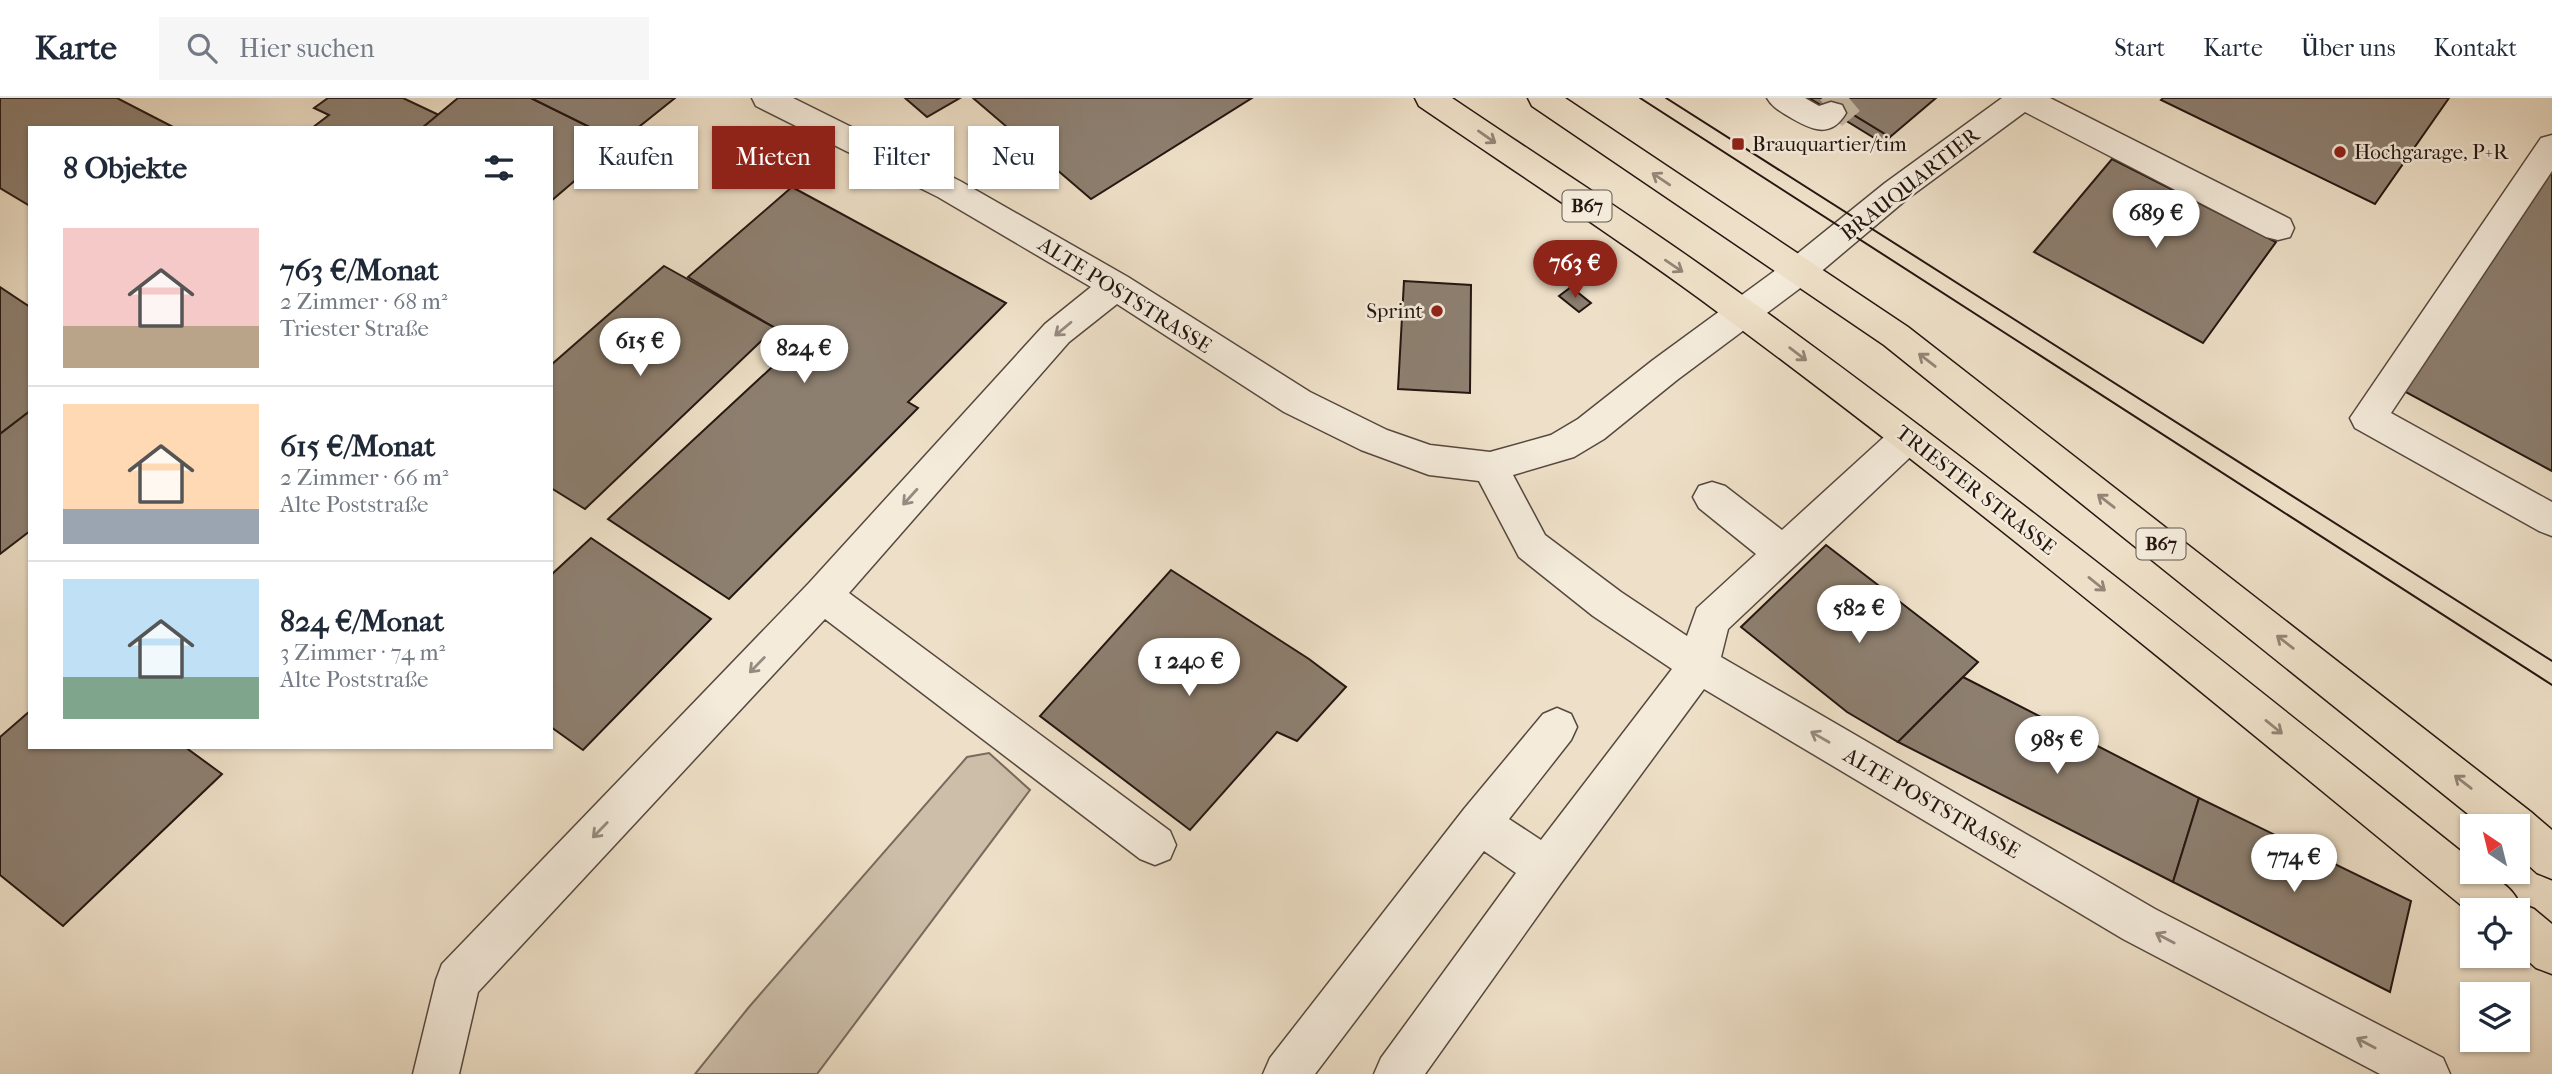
<!DOCTYPE html>
<html lang="de">
<meta charset="utf-8">
<style>
body{margin:0;font-family:"IM FELL French Canon",serif;background:#f6f6f7;color:#1f2937;height:100vh;display:flex;flex-direction:column;font-size:26px;white-space:nowrap}
*{box-sizing:border-box;margin:0}
p{font-size:23px;color:#747a83}
.icon{flex:none;width:38px;height:38px;fill:none;stroke:currentColor;stroke-width:2;stroke-linecap:round;stroke-linejoin:round}
.map{position:relative;flex:1;overflow:hidden}
.drawer{position:absolute;left:28px;top:28px;width:525px;height:623px;display:flex;flex-direction:column;background:#fff;border-radius:0px;box-shadow:0 2px 5px #0004}
.drawer>*{flex:none}
.top-card{position:absolute;left:574px;top:28px;width:665px;height:63px;display:flex;gap:14px}
.needle{width:46px;rotate:325deg}
.fabs{position:absolute;left:2460px;top:716px;display:grid;gap:14px}
.fabs a{display:grid;place-items:center;width:70px;height:70px;border-radius:0px;background:#fff;box-shadow:0 2px 5px #0004;font-size:35px}
.price{position:absolute;translate:-50% -60px;padding:0 16px;border-radius:24px;background:#fff;color:#222;font-size:23px;line-height:46px;filter:drop-shadow(0 2px 4px #0008)}
.price::after{content:'';position:absolute;left:50%;top:42px;width:21px;height:16px;margin-left:-10px;background:inherit;clip-path:polygon(0 0,100% 0,50% 100%)}
.price.on{background:#8f2418;color:#fff}
ul{padding:0;list-style:none}
li{display:flex;align-items:center;gap:21px;height:175px;padding:0 35px}
li+li{border-top:2px solid #e0e1e3}
li span{display:grid;place-items:center;flex:none;width:196px;height:140px;border-radius:0px;color:#555}
li>.icon{margin-inline-start:auto}
span .icon{width:84px;height:84px;fill:#fffc;stroke-width:1}
li b{font-size:30px}
h2{display:flex;justify-content:space-between;align-items:center;height:84px;padding:0 35px;font-size:30px}
.pill{padding:0 24px;border-radius:0px;background:#fff;box-shadow:0 2px 5px #0004;font-size:24px;line-height:63px}
.pill.on{background:#8f2418;color:#fff}
header{display:flex;align-items:center;gap:42px;box-sizing:border-box;height:98px;padding:0 35px;background:#fff;border-bottom:2px solid #e0e1e3}
header strong{font-size:33px}
nav{display:flex;gap:38px;margin-inline-start:auto;font-size:24px}
.search{width:490px;height:63px;background:#f6f6f7;display:flex;align-items:center;gap:18px;box-sizing:border-box;padding:0 24px;border-radius:0px;color:#747a83;font-size:26px}
.map>svg:first-child{display:block}
.green{fill:#ccbea9;stroke:#786a5d;stroke-width:2}
.building{fill:#8d7f70;stroke:#241611;stroke-width:2}
.lines{fill:none;stroke-linecap:round;stroke-linejoin:round}
.minor-tunnel{stroke:#c6b8a3;stroke-width:34;stroke-dasharray:34 17;stroke-linecap:butt}
.minor-casing{stroke:#56483f;stroke-width:3}
.major-casing{stroke:#241611;stroke-width:3}
.minor{fill:#f4ebdb;fill-rule:evenodd}
.major{fill:#eee0c8;fill-rule:evenodd}
.tram{stroke:#241611;stroke-width:2}
.oneway{stroke:#938576}
.oneway2{stroke:#968b80}
.poi-dot{fill:#8f2418;stroke:#f4ebdb;stroke-width:2.5}
.labels{text-anchor:middle;dominant-baseline:central;stroke-width:5;stroke-linejoin:round;paint-order:stroke}
.shield{fill:#f4ebdb;stroke:#62564e;stroke-width:2}
.shield-label{font-size:19px;font-weight:bold;fill:#241611}
.poi-label{font-size:21px;fill:#241611;stroke:#f4ebdb;text-anchor:start}
.street-label{font-size:21px;fill:#241611;stroke:#f4ebdb}
</style>
<header>
<strong>Karte</strong>
<div class="search"><svg class="icon" aria-label="search" viewBox="0 0 24 24"><circle cx="10" cy="10" r="6"/><path d="M15 15l6 6"/></svg>Hier suchen</div>
<nav><a>Start</a><a>Karte</a><a>Über uns</a><a>Kontakt</a></nav>
</header>
<div class="map">
<svg width="2552" height="976" viewBox="0 0 2552 976">
<rect width="100%" height="100%" fill="#eee0c8"/>
<filter id="stains"><feTurbulence type="fractalNoise" baseFrequency=".00286" numOctaves="4"/><feColorMatrix values="0 0 0 0 .2 0 0 0 0 .09 0 0 0 0 .02 0 0 0 .5 -.17"/></filter>
<radialGradient id="worn" r=".72"><stop offset=".6" stop-color="#630" stop-opacity="0"/><stop offset="1" stop-color="#630" stop-opacity=".3"/></radialGradient>
<polygon class="green" points="989,655 1030,692 817,976 695,976 749,909 967,659"/>
<g class="building">
<polygon points="0,0 117,0 175,30 30,30 30,108 0,90"/>
<polygon points="328,0 403,0 439,17 422,30 312,30 329,17 314,10"/>
<polygon points="458,0 531,0 620,44 551,103 551,30 422,30"/>
<polygon points="531,0 675,0 620,44"/>
<polygon points="905,0 960,0 927,19"/>
<polygon points="973,0 1252,0 1091,101"/>
<polygon points="1809,0 1826,0 1890,39 1884,46"/>
<polygon points="1826,0 1936,0 1890,39"/>
<polygon points="2163,0 2449,0 2375,106 2161,2"/>
<polygon points="2112,61 2276,144 2203,245 2034,154"/>
<polygon points="2552,63 2552,373 2400,291"/>
<polygon points="792,89 1006,205 908,304 918,310 729,501 608,421 799,244 688,179"/>
<polygon points="664,168 775,230 585,411 551,390 551,267"/>
<polygon points="1404,183 1471,187 1470,295 1398,291"/>
<polygon points="0,189 30,209 30,313 0,336"/>
<polygon points="1571,189 1591,205 1579,214 1559,198"/>
<polygon points="30,313 30,433 0,456 0,336"/>
<polygon points="591,440 711,521 583,652 551,629 551,477"/>
<polygon points="1826,447 1978,564 1898,644 1847,614 1741,529"/>
<polygon points="1171,472 1309,561 1346,589 1297,643 1277,634 1190,732 1040,618"/>
<polygon points="1963,579 2199,700 2173,784 1898,644"/>
<polygon points="30,613 30,649 185,649 222,676 63,828 0,777 0,639"/>
<polygon points="2199,700 2411,803 2390,894 2173,784"/>
</g>
<g class="lines">
<polyline class="minor-tunnel" points="1831,15 1849,0"/>
<g class="minor-casing">
<g id="minor">
<polygon points="752,0 793,0 960,83 1128,179 1310,294 1387,332 1430,347 1490,354 1551,337 1578,321 1653,262 1787,164 1885,85 2002,0 2050,0 2290,121 2294,130 2290,139 2278,142 2266,139 2025,14 1907,101 1811,182 1677,282 1604,341 1574,359 1513,377 1545,437 1621,494 1687,538 1697,510 1756,456 1699,410 1693,399 1699,388 1712,384 1725,388 1782,432 1895,329 1908,324 1921,329 1926,339 1921,349 1728,531 1721,559 2155,811 2443,960 2450,976 2380,976 2123,841 1704,591 1561,785 1425,976 1374,976 1381,960 1516,775 1484,753 1315,976 1263,976 1270,960 1464,711 1543,616 1557,610 1571,616 1577,629 1571,642 1509,721 1541,742 1672,571 1593,518 1519,459 1479,383 1429,377 1361,352 1284,314 1117,206 1069,244 849,495 1170,733 1176,747 1170,761 1155,767 1140,761 825,521 478,894 459,976 413,976 436,882 442,866 809,485 1045,226 1091,189 938,99 756,8"/>
<path d="M 1767,0 L 1805,0 L 1819,8 L 1831,4 L 1842,7 L 1846,15 C 1830,42 1810,31 1788,18 C 1780,13 1772,9 1767,0 Z"/>
<polygon points="2552,37 2552,73 2391,315 2552,404 2552,438 2539,433 2355,330 2350,320 2541,40"/>
</g>
</g>
<g class="major-casing">
<g id="major">
<path d="M 1415,0 L 1452,0 C 1542,61 1634,119 1723,183 C 1980,367 2226,566 2473,763 L 2473,774 C 2490,774 2512,788 2519,805 L 2534,811 L 2552,826 L 2552,876 L 2536,870 L 2518,854 L 2518,812 L 2473,812 L 2473,817 C 2218,608 1965,396 1700,201 C 1608,134 1513,72 1419,8 Z"/>
<polygon points="1528,0 1565,0 1908,229 2531,714 2552,732 2552,781 2537,775 2518,758 2518,728 2483,728 1884,247 1532,8"/>
</g>
</g>
<use href="#minor" class="minor"/>
<use href="#major" class="major"/>
<g class="tram">
<polyline points="1640,0 2552,587"/>
<polyline points="1666,0 2552,563"/>
</g>
</g>
<defs><path id="oneway-shaft" d="M-6 0H5M1.5-3L5.5 0L1.5 3" fill="none" stroke-width="1.6" stroke-linecap="round" stroke-linejoin="round" transform="scale(1.75)"/></defs>
<g class="oneway">
<use href="#oneway-shaft" transform="translate(1487 39) rotate(35)"/>
<use href="#oneway-shaft" transform="translate(1661 81) rotate(-146)"/>
<use href="#oneway-shaft" transform="translate(1674 168) rotate(34)"/>
<use href="#oneway-shaft" transform="translate(1798 256) rotate(37)"/>
<use href="#oneway-shaft" transform="translate(1927 262) rotate(-142)"/>
<use href="#oneway-shaft" transform="translate(2106 403) rotate(-142)"/>
<use href="#oneway-shaft" transform="translate(2097 486) rotate(39)"/>
<use href="#oneway-shaft" transform="translate(2285 544) rotate(-142)"/>
<use href="#oneway-shaft" transform="translate(2274 629) rotate(39)"/>
<use href="#oneway-shaft" transform="translate(2463 684) rotate(-142)"/>
</g>
<g class="oneway2">
<use href="#oneway-shaft" transform="translate(1063 231) rotate(140)"/>
<use href="#oneway-shaft" transform="translate(910 399) rotate(132)"/>
<use href="#oneway-shaft" transform="translate(757 567) rotate(134)"/>
<use href="#oneway-shaft" transform="translate(1820 639) rotate(-150)"/>
<use href="#oneway-shaft" transform="translate(600 732) rotate(134)"/>
<use href="#oneway-shaft" transform="translate(2165 840) rotate(-152)"/>
<use href="#oneway-shaft" transform="translate(2366 945) rotate(-152)"/>
</g>
<g class="poi-dot">
<rect x="1731" y="39" width="14" height="14" rx="3.5"/>
<circle cx="2340" cy="54" r="7"/>
<circle cx="1437" cy="213" r="7"/>
</g>
<g class="labels">
<g class="shield">
<rect x="1562.5" y="92.5" width="49" height="31" rx="5"/>
<rect x="2136.5" y="430.5" width="49" height="31" rx="5"/>
</g>
<g class="shield-label">
<text x="1587" y="108">B67</text>
<text x="2161" y="446">B67</text>
</g>
<g class="poi-label">
<text x="1752" y="46">Brauquartier/tim</text>
<text x="2354" y="54">Hochgarage, P+R</text>
<text x="1423" y="213" text-anchor="end">Sprint</text>
</g>
<g class="street-label">
<text transform="translate(1910 86) rotate(-38)">BRAUQUARTIER</text>
<text transform="translate(1125 197) rotate(32)">ALTE POSTSTRASSE</text>
<text transform="translate(1976 392) rotate(38)">TRIESTER STRASSE</text>
<text transform="translate(1932 705) rotate(30)">ALTE POSTSTRASSE</text>
</g>
</g>
<rect width="100%" height="100%" filter="url(#stains)"/>
<rect width="100%" height="100%" fill="url(#worn)"/>
</svg>
<div class="fabs">
<a><svg class="needle" viewBox="-14 -14 28 28"><path d="M0-13l5 13h-10z" fill="#e53935"/><path d="M0 13l5-13h-10z" fill="#747a83"/></svg></a>
<a><svg class="icon" aria-label="locate" viewBox="0 0 24 24"><circle cx="12" cy="12" r="6"/><path d="M12 2v4M12 18v4M2 12h4M18 12h4"/></svg></a>
<a><svg class="icon" aria-label="layers" viewBox="0 0 24 24"><path d="M12 4l9 5-9 5-9-5zM3 14l9 5 9-5"/></svg></a>
</div>
<b class="price" style="left:2156px;top:152px">689 €</b>
<b class="price on" style="left:1575px;top:202px">763 €</b>
<b class="price" style="left:640px;top:280px">615 €</b>
<b class="price" style="left:804px;top:287px">824 €</b>
<b class="price" style="left:1859px;top:547px">582 €</b>
<b class="price" style="left:1189px;top:600px">1 240 €</b>
<b class="price" style="left:2057px;top:678px">985 €</b>
<b class="price" style="left:2294px;top:796px">774 €</b>
<div class="top-card">
<a class="pill">Kaufen</a>
<a class="pill on">Mieten</a>
<a class="pill">Filter</a>
<a class="pill">Neu</a>
</div>
<section class="drawer">
<h2>8 Objekte<svg class="icon" aria-label="filters" viewBox="0 0 24 24"><path d="M4 7h16M4 17h16"/><circle cx="9" cy="7" r="2"/><circle cx="15" cy="17" r="2"/></svg></h2>
<ul>
<li><span style="background:linear-gradient(#f6c9c9 70%,#b9a48a 0)"><svg class="icon" aria-label="home" viewBox="0 0 24 24"><path d="M3 11l9-7 9 7M6 9v11h12V9"/></svg></span><div><b>763 €/Monat</b><p>2 Zimmer · 68 m²</p><p>Triester Straße</p></div></li>
<li><span style="background:linear-gradient(#ffd9b3 75%,#9aa5b1 0)"><svg class="icon" aria-label="home" viewBox="0 0 24 24"><path d="M3 11l9-7 9 7M6 9v11h12V9"/></svg></span><div><b>615 €/Monat</b><p>2 Zimmer · 66 m²</p><p>Alte Poststraße</p></div></li>
<li><span style="background:linear-gradient(#bfe0f5 70%,#7fa58c 0)"><svg class="icon" aria-label="home" viewBox="0 0 24 24"><path d="M3 11l9-7 9 7M6 9v11h12V9"/></svg></span><div><b>824 €/Monat</b><p>3 Zimmer · 74 m²</p><p>Alte Poststraße</p></div></li>
</ul>
</section>
</div>
